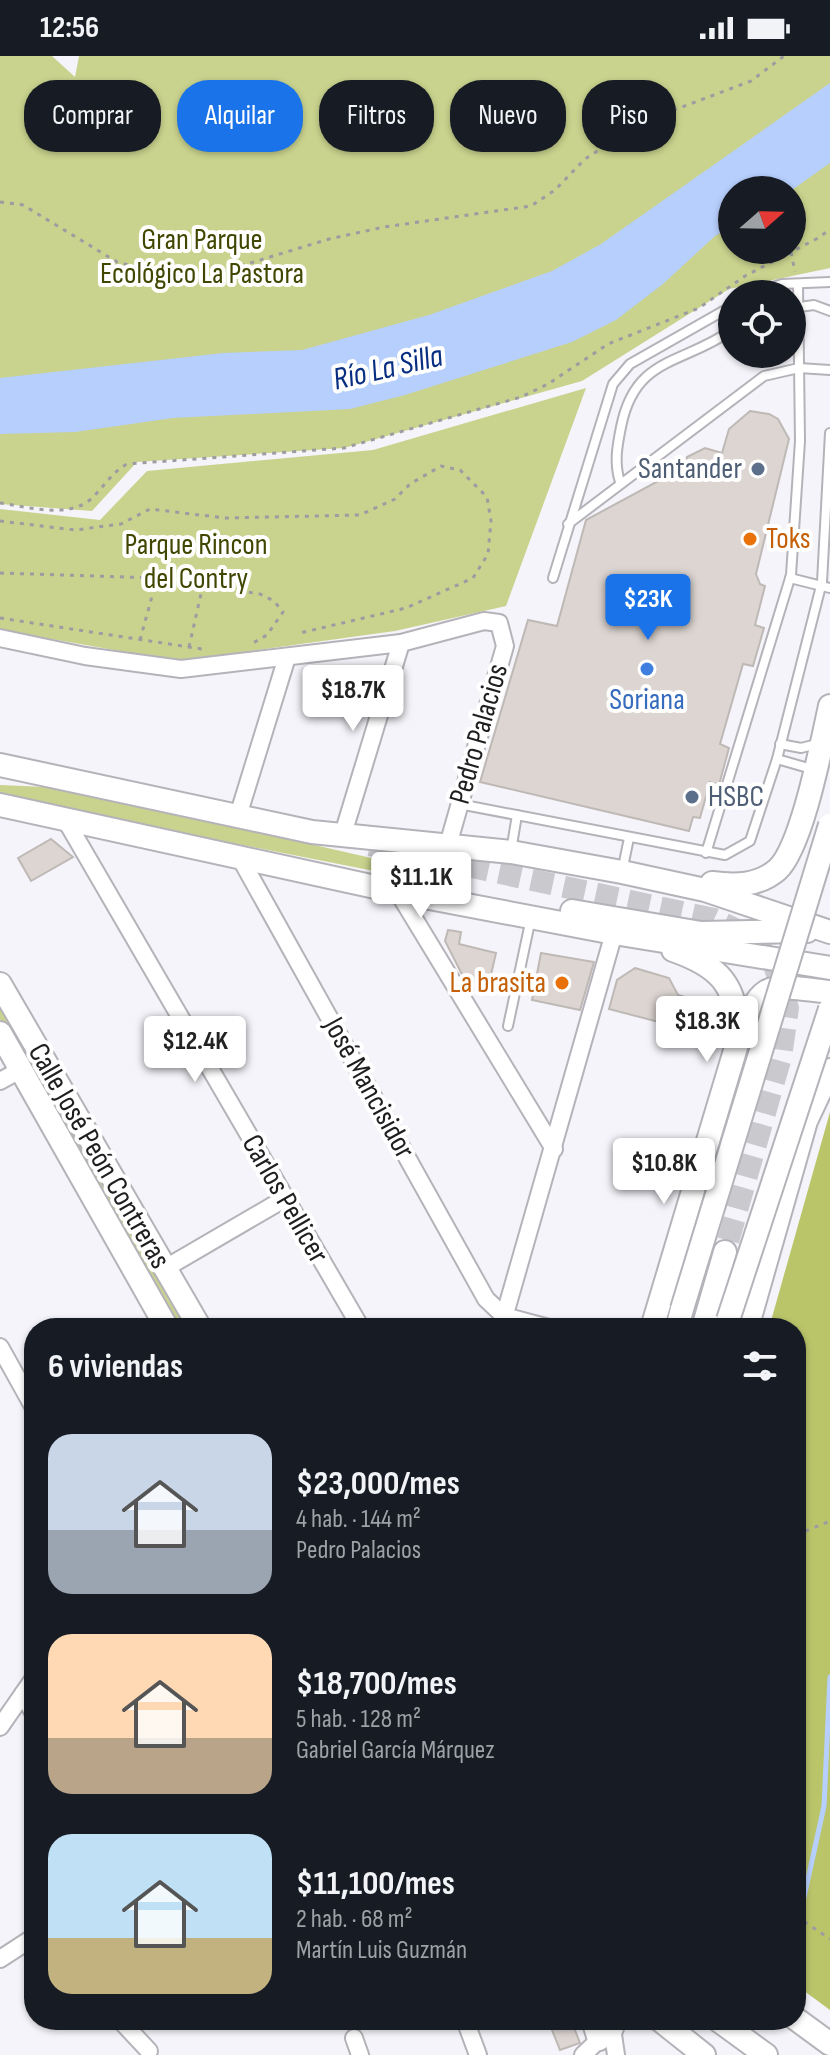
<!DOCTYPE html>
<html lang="es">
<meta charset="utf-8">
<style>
body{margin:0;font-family:"Sofia Sans Condensed",sans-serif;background:#20242c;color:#f1f3f6;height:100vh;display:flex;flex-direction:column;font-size:30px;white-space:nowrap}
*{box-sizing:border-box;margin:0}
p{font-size:26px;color:#9ea1a6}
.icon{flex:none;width:44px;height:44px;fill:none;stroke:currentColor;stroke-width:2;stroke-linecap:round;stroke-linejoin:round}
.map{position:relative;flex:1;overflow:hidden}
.details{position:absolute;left:24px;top:1262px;width:782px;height:712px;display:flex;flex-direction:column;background:#171b24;border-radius:32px;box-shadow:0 2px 6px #0004}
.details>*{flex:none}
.guide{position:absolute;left:24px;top:24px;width:782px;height:72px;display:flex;gap:16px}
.needle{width:52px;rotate:70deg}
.tools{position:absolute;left:718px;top:120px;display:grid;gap:16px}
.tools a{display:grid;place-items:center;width:88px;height:88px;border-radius:50%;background:#171b24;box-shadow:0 2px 6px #0004;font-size:40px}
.price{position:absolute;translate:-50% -68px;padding:0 18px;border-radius:8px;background:#fff;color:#222;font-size:26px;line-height:52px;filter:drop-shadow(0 2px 4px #0008)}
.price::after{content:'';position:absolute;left:50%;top:48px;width:24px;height:18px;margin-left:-12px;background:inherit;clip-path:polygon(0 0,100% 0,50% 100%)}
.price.on{background:#1a73e8;color:#fff}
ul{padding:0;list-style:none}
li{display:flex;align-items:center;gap:24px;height:200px;padding:0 24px}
li span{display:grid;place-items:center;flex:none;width:224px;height:160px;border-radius:24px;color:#555}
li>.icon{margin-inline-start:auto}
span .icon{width:96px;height:96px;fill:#fffc;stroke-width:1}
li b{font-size:34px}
h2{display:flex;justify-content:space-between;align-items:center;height:96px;padding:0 24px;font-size:34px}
.tag{padding:0 28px;border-radius:32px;background:#171b24;box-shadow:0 2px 6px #0004;font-size:28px;line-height:72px}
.tag.on{background:#1a73e8;color:#fff}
.status{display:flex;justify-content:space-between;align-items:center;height:56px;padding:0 40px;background:#171b24;direction:ltr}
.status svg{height:22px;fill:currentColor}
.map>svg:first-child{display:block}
.green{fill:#c9d38d;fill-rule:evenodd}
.forest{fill:#bac56a}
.water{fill:#b7cffd}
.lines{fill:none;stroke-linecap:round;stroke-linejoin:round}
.stream{stroke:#b7cffd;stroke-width:5}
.building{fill:#dcd5d2;stroke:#bfb9b6;stroke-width:2}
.secondary-tunnel{stroke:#cac9ce;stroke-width:22;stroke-dasharray:22 11;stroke-linecap:butt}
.lane-casing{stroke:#b5b3b9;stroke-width:12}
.street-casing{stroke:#b5b3b9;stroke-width:20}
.secondary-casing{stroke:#b5b3b9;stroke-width:26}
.path{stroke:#9d9ca1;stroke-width:3;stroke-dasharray:4 6;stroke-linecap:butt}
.lane{stroke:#fff;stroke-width:8}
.street{stroke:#fff;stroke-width:16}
.secondary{stroke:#fff;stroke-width:22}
.secondary-bridge-casing{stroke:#b5b3b9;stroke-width:26;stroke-linecap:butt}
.secondary-bridge{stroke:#fff;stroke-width:22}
.service-dot{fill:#5c6f8a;stroke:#fff;stroke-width:3}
.food-dot{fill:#e8710a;stroke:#fff;stroke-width:3}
.shop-dot{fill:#3f7fe0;stroke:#fff;stroke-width:3}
.labels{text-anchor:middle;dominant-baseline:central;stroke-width:8;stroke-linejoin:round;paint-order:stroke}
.park-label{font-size:30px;fill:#414700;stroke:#fff}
.service-label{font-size:30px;fill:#4e5e75;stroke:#fff;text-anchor:end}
.food-label{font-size:30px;fill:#c56008;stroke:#fff;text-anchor:start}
.shop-label{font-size:30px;fill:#366cbe;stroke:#fff}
.street-label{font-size:30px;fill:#1e1e20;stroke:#fff}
.water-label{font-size:32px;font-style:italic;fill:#072e81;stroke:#fff}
</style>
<div class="status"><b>12:56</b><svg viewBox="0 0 49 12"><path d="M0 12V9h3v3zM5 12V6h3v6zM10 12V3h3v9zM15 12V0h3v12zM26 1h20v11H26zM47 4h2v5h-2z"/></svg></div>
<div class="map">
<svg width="830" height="1999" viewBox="0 0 830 1999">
<rect width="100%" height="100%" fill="#f5f4fa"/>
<g class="green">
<path d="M 0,0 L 52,0 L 75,21 L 79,0 L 830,0 L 830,212 L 729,233 L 582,325 L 344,392 L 137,406 L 92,455 L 0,448 ZM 732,134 L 792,134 L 792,194 L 732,194 Z"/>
<polygon points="586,332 506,550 395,575 177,605 0,574 0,453 100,464 147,415 373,394"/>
<polygon points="0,729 47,731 192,757 196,762 468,824 465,833 0,741"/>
<polygon points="0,933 195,1272 178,1272 0,963"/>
</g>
<polygon class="forest" points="830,1056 830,1954 796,1929 796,1272 769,1272"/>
<polygon class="water" points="830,27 830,107 792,134 732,134 732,170 715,180 663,228 616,264 572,286 405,339 350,353 173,362 75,376 0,378 0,322 223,297 302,294 429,259 552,215 601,188"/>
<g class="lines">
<polyline class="stream" points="796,1878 824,1750 830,1621"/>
</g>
<g class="building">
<polygon points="750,355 769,358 778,363 789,383 756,518 760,528 765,530 755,569 764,572 753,610 743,608 720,688 729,692 719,729 710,726 700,762 693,761 689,775 480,726 528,564 557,570 586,464 686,410 687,401 705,392 722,397 729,373"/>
<polygon points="51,783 73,801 31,825 18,802"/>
<polygon points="448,874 461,876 459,888 496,897 487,936 470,934 445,885"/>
<polygon points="541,897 594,906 580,954 532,944"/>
<polygon points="635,912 669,922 678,939 714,950 705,978 609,953 617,924"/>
<polygon points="548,1964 571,1964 580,1987 560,1994"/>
</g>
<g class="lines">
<polyline class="secondary-tunnel" points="370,789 714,863 752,881 775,912 788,952 781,1001 725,1196"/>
<g class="lane-casing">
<g id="lane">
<polyline points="753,238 782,228 830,226"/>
<polyline points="792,252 814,249 830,255"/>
<path d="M 620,426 C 614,407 617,391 621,371 C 635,300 682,309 732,274"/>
<polyline points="568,468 764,320 799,312 830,314"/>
<polyline points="553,522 613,328 630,308 732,250"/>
<polyline points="790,522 830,532"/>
<polyline points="780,688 801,692 821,687"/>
<polyline points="777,703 815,714"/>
<polyline points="459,748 725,799 750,785 777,703 822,526 830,377"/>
<polyline points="511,795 517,759"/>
<polyline points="706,797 791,519 800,385 798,228"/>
<polyline points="622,816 629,782"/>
<polyline points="508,970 531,862"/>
</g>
</g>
<g class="street-casing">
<g id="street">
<polyline points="0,582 85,600 181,613 401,587 484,565 499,567 505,590 448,789"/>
<polyline points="238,760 287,601"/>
<polyline points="65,763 361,1272"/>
<polyline points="343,778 401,587"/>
<polyline points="239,800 486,1243 504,1260 549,1272"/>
<polyline points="398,836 554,1093"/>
<polyline points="0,1025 22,1013"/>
<polyline points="164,1213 284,1143"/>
<polyline points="501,1272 614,877"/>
<polyline points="0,1291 34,1352"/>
<polyline points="23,1638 34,1658"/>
<polyline points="0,1671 34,1622"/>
<polyline points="0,1903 34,1881"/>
<polyline points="120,1964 149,1995"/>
<polyline points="465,1964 478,1999"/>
<polyline points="612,1972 616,1999"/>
<polyline points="354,1982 360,1999"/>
<polyline points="583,1999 605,1978"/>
</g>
</g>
<g class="secondary-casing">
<g id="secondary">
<polyline points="0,709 312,776 511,796 622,816 705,834 830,876"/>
<polyline points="0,749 398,836 614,877 830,912"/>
<path d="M 712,827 C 735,830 758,830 777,814 C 802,792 822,686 830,650"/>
<polyline points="572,855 701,877 807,875"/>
<path d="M 673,894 C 719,910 738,929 737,979"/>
<polyline points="0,928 200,1272"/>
<polyline points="0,977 167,1272"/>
<path d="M 652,1272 L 737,988 C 763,924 761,928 830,936"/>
<polyline points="677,1272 682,1253"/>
<polyline points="703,1272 725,1196"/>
<polyline points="747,1272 806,1065 830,1014"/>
<polyline points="796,1963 830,1988"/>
<polyline points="593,1964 599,1983"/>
<polyline points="610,1964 612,1972"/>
<polyline points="660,1964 704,1999"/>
<polyline points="718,1964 766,1999"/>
</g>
</g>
<g class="path">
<polyline points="0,146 23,149 117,206 177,221 211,219 329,183 384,171 531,150 555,134 585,103 613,85 666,57 751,25 784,0"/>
<polyline points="791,196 795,216"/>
<path d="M 0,447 C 28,451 68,463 91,443 C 104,431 111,417 127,408 L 344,392 L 521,341 L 548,328 L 608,288 L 699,252 L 745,220 L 820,181 L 830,173"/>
<polyline points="0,465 75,474 121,468 150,453 225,462 360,459 395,443 410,428 441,410 460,414 487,441 491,465 488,498 473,522 406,552 300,577"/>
<polyline points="0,517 157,522 260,538 274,545 283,556 267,579 253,587"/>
<polyline points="0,562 202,593"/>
<polyline points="140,584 157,522"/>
<polyline points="189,591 203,529"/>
<polyline points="796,1479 830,1465"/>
<polyline points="796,1860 830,1883"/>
</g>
<use href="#lane" class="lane"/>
<use href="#street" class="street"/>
<use href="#secondary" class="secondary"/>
<g class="secondary-bridge-casing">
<g id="secondary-bridge">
<polyline points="682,1253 830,769"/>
<polyline points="728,1264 830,953"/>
</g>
</g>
<use href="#secondary-bridge" class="secondary-bridge"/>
</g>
<g class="service-dot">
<circle cx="758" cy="413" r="8"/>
<circle cx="692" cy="741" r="8"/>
</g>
<g class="food-dot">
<circle cx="750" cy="483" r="8"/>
<circle cx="562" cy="927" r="8"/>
</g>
<circle class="shop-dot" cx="647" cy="613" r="8"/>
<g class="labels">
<g class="park-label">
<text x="202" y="184">Gran Parque<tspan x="202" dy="34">Ecológico La Pastora</tspan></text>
<text x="196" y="489">Parque Rincon<tspan x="196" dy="34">del Contry</tspan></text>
</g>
<g class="service-label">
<text x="742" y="413">Santander</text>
<text x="708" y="741" text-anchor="start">HSBC</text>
</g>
<g class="food-label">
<text x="766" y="483">Toks</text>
<text x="546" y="927" text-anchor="end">La brasita</text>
</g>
<g class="shop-label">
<text x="647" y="644">Soriana</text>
</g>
<g class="street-label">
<text transform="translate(479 678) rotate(-74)">Pedro Palacios</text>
<text transform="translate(369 1032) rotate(61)">José Mancisidor</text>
<text transform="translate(99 1100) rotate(60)">Calle José Peón Contreras</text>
<text transform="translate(285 1143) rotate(60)">Carlos Pellicer</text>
</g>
<g class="water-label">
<text transform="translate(388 312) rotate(-13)">Río La Silla</text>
</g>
</g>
</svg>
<div class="tools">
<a><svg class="needle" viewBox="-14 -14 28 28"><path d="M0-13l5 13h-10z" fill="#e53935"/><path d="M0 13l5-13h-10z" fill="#9ea1a6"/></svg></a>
<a><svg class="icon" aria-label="locate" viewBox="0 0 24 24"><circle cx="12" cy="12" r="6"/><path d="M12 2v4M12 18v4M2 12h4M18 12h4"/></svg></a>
</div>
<b class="price on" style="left:648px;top:586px">$23K</b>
<b class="price" style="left:353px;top:677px">$18.7K</b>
<b class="price" style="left:421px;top:864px">$11.1K</b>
<b class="price" style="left:707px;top:1008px">$18.3K</b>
<b class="price" style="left:195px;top:1028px">$12.4K</b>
<b class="price" style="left:664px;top:1150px">$10.8K</b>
<div class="guide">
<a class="tag">Comprar</a>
<a class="tag on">Alquilar</a>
<a class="tag">Filtros</a>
<a class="tag">Nuevo</a>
<a class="tag">Piso</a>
</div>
<section class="details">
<h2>6 viviendas<svg class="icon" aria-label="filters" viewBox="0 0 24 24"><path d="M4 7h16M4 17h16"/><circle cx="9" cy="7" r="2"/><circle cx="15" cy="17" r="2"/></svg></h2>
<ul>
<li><span style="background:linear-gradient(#c9d6e8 60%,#9aa5b1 0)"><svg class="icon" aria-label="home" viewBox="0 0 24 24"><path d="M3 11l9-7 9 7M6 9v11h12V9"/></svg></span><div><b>$23,000/mes</b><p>4 hab. · 144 m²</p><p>Pedro Palacios</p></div></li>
<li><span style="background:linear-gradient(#ffd9b3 65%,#b9a48a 0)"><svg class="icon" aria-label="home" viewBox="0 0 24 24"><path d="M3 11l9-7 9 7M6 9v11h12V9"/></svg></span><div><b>$18,700/mes</b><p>5 hab. · 128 m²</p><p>Gabriel García Márquez</p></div></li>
<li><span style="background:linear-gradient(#bfe0f5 65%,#c2b280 0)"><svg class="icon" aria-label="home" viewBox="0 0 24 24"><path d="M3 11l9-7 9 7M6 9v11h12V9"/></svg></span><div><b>$11,100/mes</b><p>2 hab. · 68 m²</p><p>Martín Luis Guzmán</p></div></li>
</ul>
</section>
</div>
